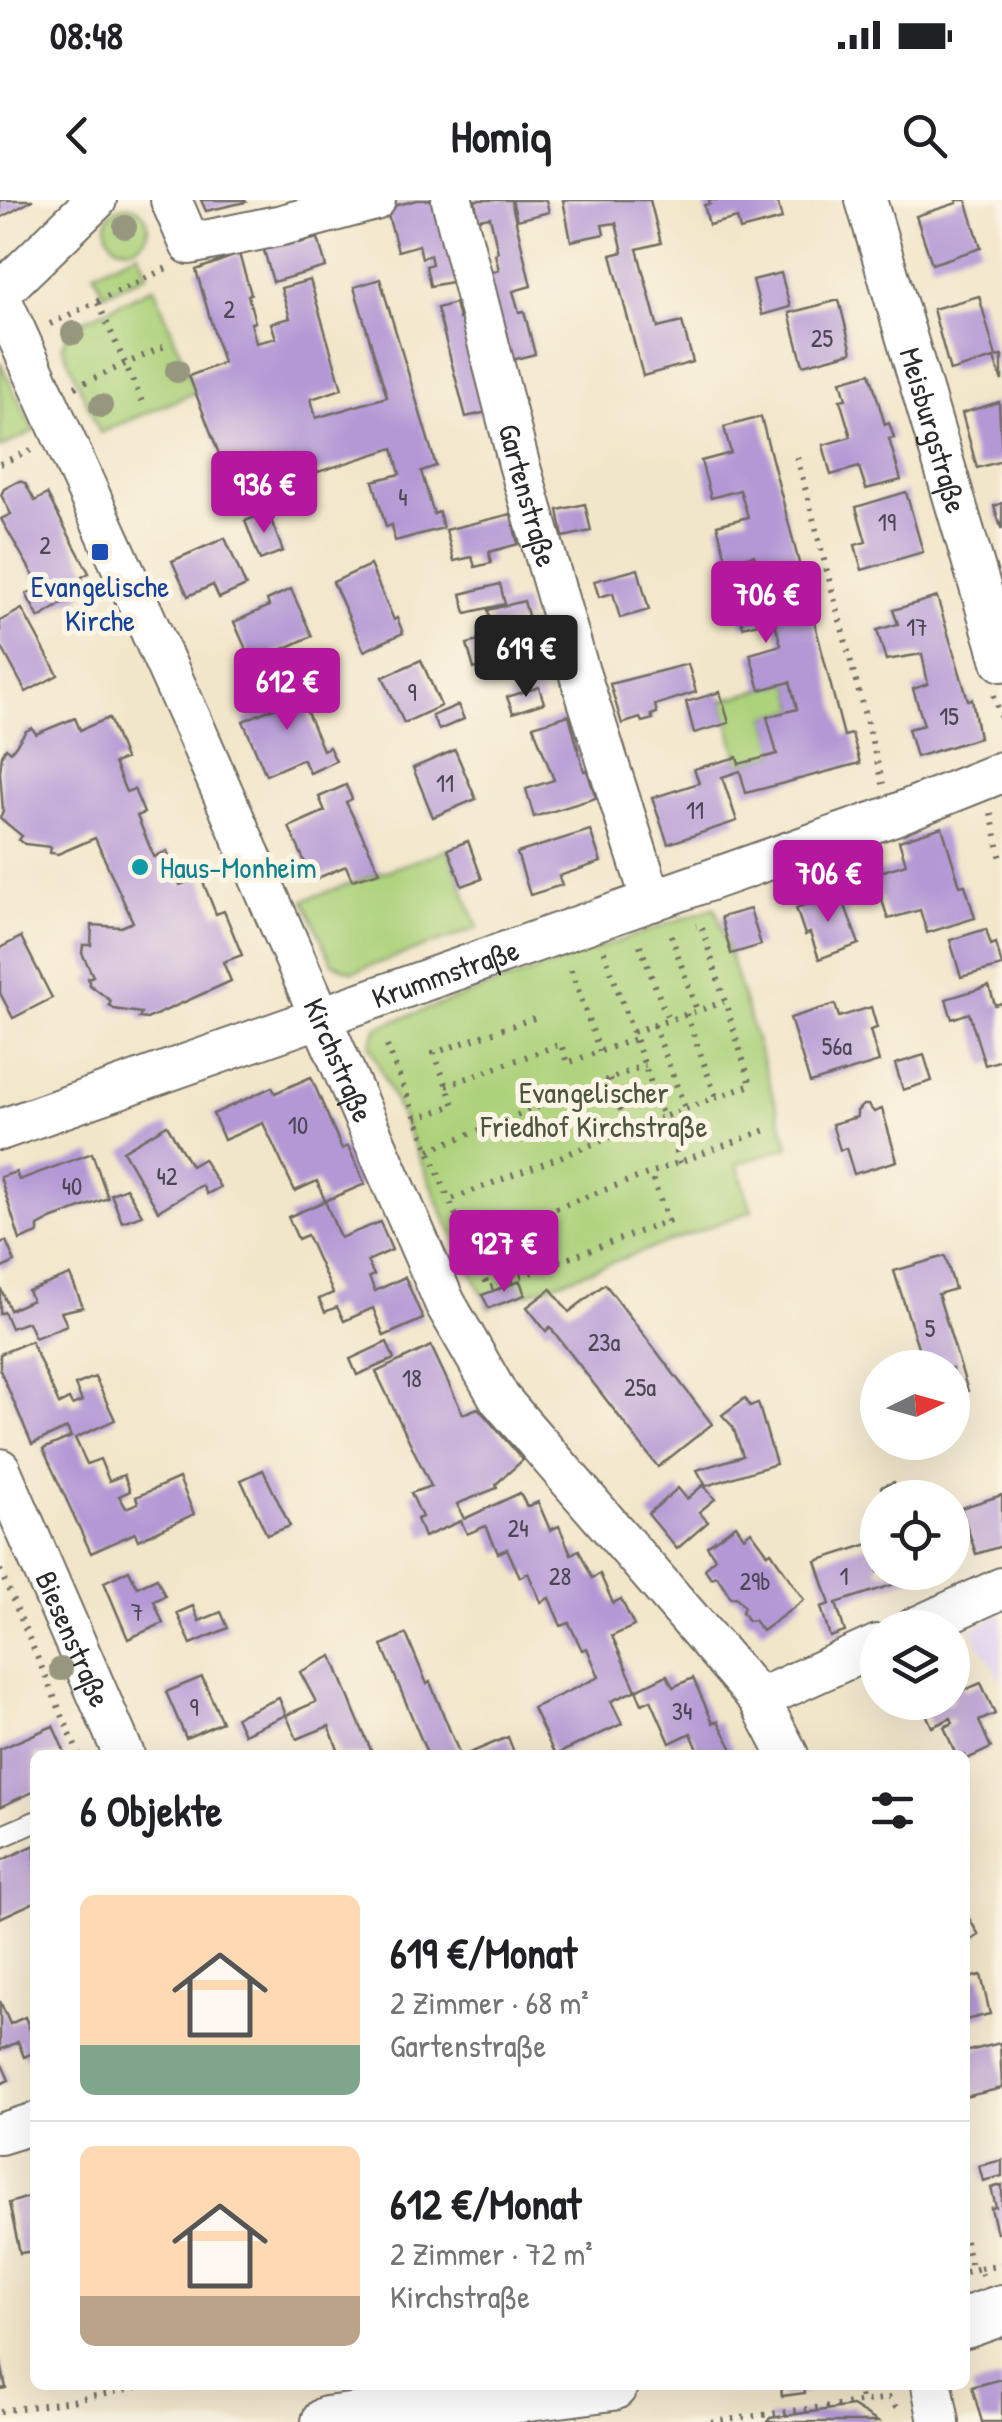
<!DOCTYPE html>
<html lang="de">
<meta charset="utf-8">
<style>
body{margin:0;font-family:"Patrick Hand",sans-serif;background:#f2f2f2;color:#202124;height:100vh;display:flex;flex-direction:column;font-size:38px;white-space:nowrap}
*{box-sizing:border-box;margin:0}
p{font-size:32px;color:#757577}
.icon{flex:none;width:55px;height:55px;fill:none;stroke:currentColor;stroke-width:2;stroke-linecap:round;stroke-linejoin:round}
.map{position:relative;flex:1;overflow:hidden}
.drawer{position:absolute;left:30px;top:1550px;width:940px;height:640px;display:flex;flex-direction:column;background:#fff;border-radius:15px;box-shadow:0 10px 40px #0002}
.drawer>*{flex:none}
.needle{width:65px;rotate:85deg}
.buttons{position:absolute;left:860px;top:1150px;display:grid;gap:20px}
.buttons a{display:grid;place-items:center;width:110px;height:110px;border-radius:50%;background:#fff;box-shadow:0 10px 40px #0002;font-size:50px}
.price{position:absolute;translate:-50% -85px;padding:0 22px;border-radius:10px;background:#b5179e;color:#fff;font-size:32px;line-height:65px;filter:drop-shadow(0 2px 5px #0008)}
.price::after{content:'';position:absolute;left:50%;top:60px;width:30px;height:22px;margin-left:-15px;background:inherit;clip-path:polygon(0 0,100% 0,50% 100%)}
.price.on{background:#222;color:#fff}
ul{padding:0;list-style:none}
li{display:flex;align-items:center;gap:30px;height:250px;padding:0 50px}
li+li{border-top:2px solid #e0e0e0}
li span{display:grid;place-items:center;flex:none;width:280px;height:200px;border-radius:15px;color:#555}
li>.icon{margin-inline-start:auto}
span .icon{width:120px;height:120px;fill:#fffc;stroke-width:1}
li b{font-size:42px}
h2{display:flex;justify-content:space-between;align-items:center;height:120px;padding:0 50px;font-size:42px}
.status{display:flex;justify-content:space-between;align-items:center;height:70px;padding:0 50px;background:#fff;direction:ltr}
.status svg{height:28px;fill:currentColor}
header{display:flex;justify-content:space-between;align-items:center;height:130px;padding:0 50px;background:#fff;font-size:45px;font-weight:700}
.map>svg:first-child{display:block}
.built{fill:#e1d4f4}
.green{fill:#add27c;stroke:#6c7e54;stroke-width:2.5}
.building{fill:#b498d5}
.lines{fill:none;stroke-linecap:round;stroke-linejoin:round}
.service-casing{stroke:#716c63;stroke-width:24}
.minor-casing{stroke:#716c63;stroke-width:44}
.tertiary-casing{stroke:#716c63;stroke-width:54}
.path{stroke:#716c63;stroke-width:6;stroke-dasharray:2.5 8;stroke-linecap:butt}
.service{stroke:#fff;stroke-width:20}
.minor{stroke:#fff;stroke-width:40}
.tertiary{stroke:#fff;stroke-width:50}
.tree{fill:#97967e}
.transit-dot{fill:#1a4fb4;stroke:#fcf5e5;stroke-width:4}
.culture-dot{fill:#0f9aa8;stroke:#fcf5e5;stroke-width:4}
.labels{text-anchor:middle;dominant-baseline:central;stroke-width:10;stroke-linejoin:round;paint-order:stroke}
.number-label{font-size:25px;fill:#4d4656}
.street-label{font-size:30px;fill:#2b2b2b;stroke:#fcf5e5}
.transit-label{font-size:30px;fill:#164399;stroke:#fcf5e5}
.culture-label{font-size:30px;fill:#0d838f;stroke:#fcf5e5;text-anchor:start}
.park-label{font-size:30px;fill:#4c553f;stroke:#fcf5e5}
</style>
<div class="status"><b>08:48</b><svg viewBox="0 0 49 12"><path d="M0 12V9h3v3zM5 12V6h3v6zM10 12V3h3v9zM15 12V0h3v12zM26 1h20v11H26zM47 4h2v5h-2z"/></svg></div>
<header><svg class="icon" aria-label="back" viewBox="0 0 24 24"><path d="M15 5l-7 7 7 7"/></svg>Homiq<svg class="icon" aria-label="search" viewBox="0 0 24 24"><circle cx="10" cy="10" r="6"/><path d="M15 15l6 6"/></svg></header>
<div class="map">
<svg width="1002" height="2222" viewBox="0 0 1002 2222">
<rect width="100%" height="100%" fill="#fcf5e5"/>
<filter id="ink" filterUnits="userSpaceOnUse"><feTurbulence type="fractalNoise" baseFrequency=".01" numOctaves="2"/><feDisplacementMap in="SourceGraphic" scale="20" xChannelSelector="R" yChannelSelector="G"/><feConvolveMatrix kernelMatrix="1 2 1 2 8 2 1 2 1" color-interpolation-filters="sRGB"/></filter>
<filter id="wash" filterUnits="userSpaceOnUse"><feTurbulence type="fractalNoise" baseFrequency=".0048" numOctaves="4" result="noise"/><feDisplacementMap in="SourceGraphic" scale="40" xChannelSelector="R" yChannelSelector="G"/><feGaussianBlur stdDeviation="2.25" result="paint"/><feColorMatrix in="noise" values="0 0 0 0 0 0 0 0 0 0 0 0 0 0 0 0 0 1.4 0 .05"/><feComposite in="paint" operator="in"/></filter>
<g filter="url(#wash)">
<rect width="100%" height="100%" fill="#f2e6ca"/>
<polygon class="built" points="1002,1414 1002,1482 970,1429"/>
<g class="green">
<circle cx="127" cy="27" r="21"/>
<polygon points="138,52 148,74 104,94 94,72"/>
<polygon points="154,87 196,192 100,233 62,146 70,127"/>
<polygon points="0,162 34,231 0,248"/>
<polygon points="790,482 797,509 767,517 777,554 739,564 723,500"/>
<polygon points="448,649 478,728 353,772 332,763 304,700"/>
<polygon points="715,707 789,947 737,964 752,1011 489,1108 447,1022 370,845 377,827"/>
</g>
<g id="blocks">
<g class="building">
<polygon points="0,0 33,0 0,18"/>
<polygon points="201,0 245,0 246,2 206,11"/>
<polygon points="417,0 436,0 457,81 430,86 426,66 432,64 430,55 422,58 419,45 398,51 386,8"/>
<polygon points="475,0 511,0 531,86 513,91 519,112 524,111 535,154 508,161 484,75 499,70 495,54 498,52 490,17 478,19"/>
<polygon points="512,0 546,0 549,12 517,20"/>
<polygon points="563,0 650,0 661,43 637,49 658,128 682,122 693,162 643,176 611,55 623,52 616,23 602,25 604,34 571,41"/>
<polygon points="709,0 777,0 782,19 740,30 737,18 709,25 704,5 710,4"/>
<polygon points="956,0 966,0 981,48 932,64 916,16 957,3"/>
<polygon points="296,33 299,43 318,38 326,67 273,82 262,43"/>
<polygon points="239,54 251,94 248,95 255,122 251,123 256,143 276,138 271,123 290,118 281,88 310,80 342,189 311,199 316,218 387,197 354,87 380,79 436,266 421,271 434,314 439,312 443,328 395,341 392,325 386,327 373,281 400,274 393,248 236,298 189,176 223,163 196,70"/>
<polygon points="781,73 790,107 762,115 753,80"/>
<polygon points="979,96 996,157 1002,156 1002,181 994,158 950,171 933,109"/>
<polygon points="839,100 852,152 803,165 789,113"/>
<polygon points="455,103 459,119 467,117 487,212 466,217 437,108"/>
<polygon points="870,173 885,225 889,223 894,238 889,239 901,280 866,289 859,267 831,275 823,245 851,237 840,200 846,199 841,181"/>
<polygon points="999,202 1002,261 977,268 962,213"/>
<polygon points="761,217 844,536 852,534 860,563 746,593 740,571 722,577 737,621 668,644 652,598 699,583 694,569 737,557 739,564 777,554 767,517 797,509 790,482 760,490 750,454 781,445 774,419 743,427 734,390 762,383 754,355 727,363 717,325 748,317 740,290 711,298 701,261 731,253 724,227"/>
<polygon points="19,281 25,283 35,301 47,294 89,373 82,377 84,390 79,399 62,404 39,418 26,394 40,387 1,319 11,314 1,295 4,289"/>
<polygon points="906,292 923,352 862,370 855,345 866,342 856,307"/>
<polygon points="1002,303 1002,328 1001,328 994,306"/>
<polygon points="585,304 591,331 563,337 558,310"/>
<polygon points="268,312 283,351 260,360 245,321"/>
<polygon points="511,314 518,344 489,352 491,363 475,367 472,357 454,361 446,330"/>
<polygon points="225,338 246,386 219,398 213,385 188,396 172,361"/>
<polygon points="370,365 394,420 397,418 403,433 364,451 333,382"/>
<polygon points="638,369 649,410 620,418 613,393 599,397 594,381"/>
<polygon points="500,384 505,404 466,413 461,394"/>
<polygon points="291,389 312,436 252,463 234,422 269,406 267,400"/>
<polygon points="937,397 968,500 972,499 979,538 916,557 908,529 924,525 913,489 928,484 922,454 886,460 877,430 898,424 893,410"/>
<polygon points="524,401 529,419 492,428 488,410"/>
<polygon points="22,409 58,475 26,492 0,444 0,421"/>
<polygon points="541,423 553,464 509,476 506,465 500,467 499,462 474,469 467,444"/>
<polygon points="421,460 441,506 404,523 383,477"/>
<polygon points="688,464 696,492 655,505 657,513 651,515 653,519 642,522 640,518 622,524 610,484"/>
<polygon points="305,477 311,491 300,496 323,550 329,547 336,561 310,573 303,559 266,575 243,521 276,507 270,493"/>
<polygon points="539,487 544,503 513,513 507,497"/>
<polygon points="720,492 729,523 694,533 686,502"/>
<polygon points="458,505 464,519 439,530 432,516"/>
<polygon points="569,515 584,571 587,570 596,598 534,617 526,589 554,580 533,526"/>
<polygon points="75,518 80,530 109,518 125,559 114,563 126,592 134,589 144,613 137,616 154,657 167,651 180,685 201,677 216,714 224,711 242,755 223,762 231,781 147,819 139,818 141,813 114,809 109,805 111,801 90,785 88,778 93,776 82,753 83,745 91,745 92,725 121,727 133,722 95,638 58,654 50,653 51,647 25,644 19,640 22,636 0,618 3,611 0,572 2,555 6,548 11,552 26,531 32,528 36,534"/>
<polygon points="455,550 476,599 433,617 413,568"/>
<polygon points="346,585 352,599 346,602 380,672 352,680 346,666 313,680 289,627 325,611 319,597"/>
<polygon points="942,627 960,686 965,685 975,718 927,733 920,710 888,719 874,674 906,664 899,641"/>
<polygon points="590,630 601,662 559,676 562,685 530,695 517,653"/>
<polygon points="468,641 482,679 462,686 448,649"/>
<polygon points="840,692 859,744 819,759 810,733 805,735 796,708"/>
<polygon points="750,709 761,745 731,754 721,717"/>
<polygon points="986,729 991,745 996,743 1002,766 961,777 950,740"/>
<polygon points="21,737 52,798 13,818 0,793 0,748"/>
<polygon points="989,786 995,805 1002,803 1002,860 985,865 969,813 952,819 946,799"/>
<polygon points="835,804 839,817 871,807 877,828 870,830 879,862 810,883 790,818"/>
<polygon points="924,855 932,881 903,890 895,864"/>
<polygon points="311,877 342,949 348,946 365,984 325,1001 317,981 295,991 263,923 224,940 213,914 272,887 275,893"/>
<polygon points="863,905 868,905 874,912 882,909 897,961 854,974 846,948 840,950 832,924 857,917 857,911"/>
<polygon points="167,925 191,966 203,959 220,987 207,994 202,985 158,1011 123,951"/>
<polygon points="92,953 108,998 51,1019 38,1026 38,1033 20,1040 0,977 16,972 19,980"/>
<polygon points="126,988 142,1015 122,1022 111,994"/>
<polygon points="325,1001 340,1038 380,1022 392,1050 367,1061 374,1075 369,1077 375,1091 405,1077 423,1119 384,1136 373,1108 344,1121 337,1107 325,1112 319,1099 333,1093 307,1035 298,1039 288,1017"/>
<polygon points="6,1041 15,1062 0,1069 0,1043"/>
<polygon points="945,1056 955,1089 938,1094 968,1191 952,1196 952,1168 939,1168 938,1162 924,1166 894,1071"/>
<polygon points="70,1075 83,1107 61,1112 67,1125 35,1138 28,1122 11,1128 4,1112 0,1114 0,1087 10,1110 32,1100 28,1091"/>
<polygon points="520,1081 525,1095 489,1108 482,1095"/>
<polygon points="605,1084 712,1224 658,1267 550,1127 546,1131 527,1107 551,1089 569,1112"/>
<polygon points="31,1141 59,1204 69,1199 72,1205 82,1201 75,1185 95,1177 115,1220 75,1238 87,1264 100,1259 109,1281 124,1275 130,1291 119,1296 126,1308 138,1303 136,1297 179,1278 194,1314 138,1340 135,1333 91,1353 43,1249 71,1237 67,1228 32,1244 0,1170 0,1154"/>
<polygon points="387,1142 394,1159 357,1175 350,1159"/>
<polygon points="431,1146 463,1214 478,1208 523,1260 496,1284 497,1288 457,1304 464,1319 520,1293 527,1307 538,1302 550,1330 559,1326 571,1354 579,1350 592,1378 600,1374 613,1403 621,1399 634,1426 612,1436 636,1490 611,1501 622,1524 555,1555 533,1508 599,1477 587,1448 582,1450 569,1423 561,1426 549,1398 541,1402 528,1373 520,1377 507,1349 498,1353 486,1326 467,1334 461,1321 424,1337 417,1319 422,1317 411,1293 431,1286 376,1172"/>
<polygon points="745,1198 750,1206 758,1203 776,1264 706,1286 697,1270 743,1256 733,1227 722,1215"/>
<polygon points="263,1270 290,1326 267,1335 241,1280"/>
<polygon points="894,1282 896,1287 901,1286 905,1298 884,1298 881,1287"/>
<polygon points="703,1285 715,1299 699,1312 708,1322 677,1349 648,1314 678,1288 687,1299"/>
<polygon points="1002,1295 1002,1346 976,1354 961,1308"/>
<polygon points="736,1325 744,1337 751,1331 768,1354 771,1352 804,1400 762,1431 754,1420 748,1421 742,1412 744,1407 736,1397 731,1398 717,1376 711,1378 705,1369 715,1358 707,1346"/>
<polygon points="878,1341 878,1372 913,1372 914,1378 836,1403 845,1432 830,1437 821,1407 830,1404 816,1361"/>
<polygon points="129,1370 137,1387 157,1378 165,1396 154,1401 163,1423 128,1439 104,1382"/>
<polygon points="193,1406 199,1421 221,1412 228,1428 191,1444 177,1413"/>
<polygon points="406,1434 427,1484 430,1482 460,1555 427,1555 426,1551 382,1445"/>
<polygon points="332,1456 355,1513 373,1555 340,1555 329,1526 297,1539 286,1515 316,1502 300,1472"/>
<polygon points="957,1472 965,1490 981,1483 995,1514 979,1521 991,1548 965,1560 965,1555 956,1555 944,1527 953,1523 951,1518 932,1527 921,1502 952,1502 952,1474"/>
<polygon points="667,1475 673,1487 693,1478 713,1523 718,1521 736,1555 700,1555 691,1533 670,1543 651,1500 642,1504 636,1490"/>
<polygon points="202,1477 222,1522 186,1538 166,1492"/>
<polygon points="279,1498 286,1515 244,1534 236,1517"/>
<polygon points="53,1526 66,1555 35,1555 35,1591 0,1607 0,1549"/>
<polygon points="508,1537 515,1555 465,1555"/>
<polygon points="35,1645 35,1702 0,1718 0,1661"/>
<polygon points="965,1712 979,1735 965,1744"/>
<polygon points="981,1775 990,1814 965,1820 965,1779"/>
<polygon points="0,1801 10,1824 25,1817 32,1834 35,1832 35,1852 24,1857 18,1842 0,1850"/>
<polygon points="1000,1843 1002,1888 965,1897 965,1852"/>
<polygon points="0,1860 9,1880 0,1884"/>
<polygon points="1002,1960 1002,1976 983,1981 979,1966"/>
<polygon points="1002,1985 1002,2032 997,2033 991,2008 996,2007 991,1988"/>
<polygon points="35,1995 35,2051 20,2053 9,2003"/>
<polygon points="0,2158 6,2188 0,2189"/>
<polygon points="1002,2179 1002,2222 982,2222 972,2187"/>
<polygon points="804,2185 805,2193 782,2196 781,2187"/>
<polygon points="852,2206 878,2222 767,2222 770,2218"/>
</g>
</g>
</g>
<g filter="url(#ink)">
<use href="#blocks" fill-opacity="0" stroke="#716c63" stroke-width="2.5"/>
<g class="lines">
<g class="service-casing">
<polyline id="service" points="0,1637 35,1622"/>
</g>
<g class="minor-casing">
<g id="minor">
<polyline points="171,0 190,44 282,25 375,0"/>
<path id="s1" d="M 452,0 L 519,264 L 579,472 L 652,701"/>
<path id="s2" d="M 866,0 L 1002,461"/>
<polyline points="0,93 96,0"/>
<path id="s3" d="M 0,97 L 191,520 L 445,1103 L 500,1199 L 759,1499 L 788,1555"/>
<path id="s4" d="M 0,930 L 892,616 L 1002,572"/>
<path id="s5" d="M 0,1269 L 124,1555"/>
<polyline points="915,1428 1002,1388"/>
<polyline points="759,1499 878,1445"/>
<polyline points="0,1934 35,1923"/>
<polyline points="932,2185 939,2222"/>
</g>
</g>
<g class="tertiary-casing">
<g id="tertiary">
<polyline points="965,2123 1002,2110"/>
<polyline points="327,2222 612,2185"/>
</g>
</g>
<g class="path">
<polyline points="98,103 145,208"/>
<polyline points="50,124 169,67"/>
<polyline points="75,187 169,144"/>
<polyline points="797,257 883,584"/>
<polyline points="0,264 33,249"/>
<polyline points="994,495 1002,522"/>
<polyline points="991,613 1002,664"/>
<polyline points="671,735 697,811"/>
<polyline points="640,745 668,820"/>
<polyline points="604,751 663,917 449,1000 489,1088 668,1021 650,973"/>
<polyline points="571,770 600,852"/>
<polyline points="686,814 716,897"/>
<polyline points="654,825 685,908"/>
<polyline points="633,832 724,802"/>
<polyline points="387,846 449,1000"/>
<polyline points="609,879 628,929"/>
<polyline points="446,886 561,844 567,863 635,839"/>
<polyline points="416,919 454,905 434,853 534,818"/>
<polyline points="429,950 645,865"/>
<polyline points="680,963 663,917 751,885 701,725 696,726"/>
<polyline points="467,1041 766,930"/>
<polyline points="0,1370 79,1555"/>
<polyline points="965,2041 972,2071"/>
<polyline points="980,2068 1002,2064"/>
<polyline points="965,2072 980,2068 982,2075"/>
<polyline points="859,2185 861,2201"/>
<polyline points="0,2211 72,2201 147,2185"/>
<polyline points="711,2222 889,2198 900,2213"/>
</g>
<use href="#service" class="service"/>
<use href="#minor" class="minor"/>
<use href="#tertiary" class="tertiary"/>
</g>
<g class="tree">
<circle cx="125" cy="27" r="12"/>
<circle cx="73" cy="133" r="12"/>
<circle cx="177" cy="171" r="12"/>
<circle cx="101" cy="206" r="12"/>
<circle cx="61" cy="1469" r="12"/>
</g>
</g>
<rect class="transit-dot" x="90" y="342" width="20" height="20" rx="5"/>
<circle class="culture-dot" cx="140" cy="667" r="10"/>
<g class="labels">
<g class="number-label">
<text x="229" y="109">2</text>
<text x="822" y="138">25</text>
<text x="403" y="297">4</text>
<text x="887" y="322">19</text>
<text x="45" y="345">2</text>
<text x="917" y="427">17</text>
<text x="412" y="492">9</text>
<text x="949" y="516">15</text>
<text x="445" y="583">11</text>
<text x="695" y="610">11</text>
<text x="837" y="846">56a</text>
<text x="298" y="925">10</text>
<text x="167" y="976">42</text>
<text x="72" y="986">40</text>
<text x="930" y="1128">5</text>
<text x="604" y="1142">23a</text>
<text x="412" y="1178">18</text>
<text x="640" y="1187">25a</text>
<text x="518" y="1328">24</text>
<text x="560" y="1376">28</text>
<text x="844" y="1376">1</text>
<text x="755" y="1381">29b</text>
<text x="137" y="1412">7</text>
<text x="194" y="1507">9</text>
<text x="682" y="1511">34</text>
</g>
<g class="street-label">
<text stroke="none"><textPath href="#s2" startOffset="240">Meisburgstraße</textPath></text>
<text stroke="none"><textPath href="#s1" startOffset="305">Gartenstraße</textPath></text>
<text stroke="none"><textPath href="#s4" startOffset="472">Krummstraße</textPath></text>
<text stroke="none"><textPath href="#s3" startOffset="835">Kirchstraße</textPath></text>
<text stroke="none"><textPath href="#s5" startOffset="185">Biesenstraße</textPath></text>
</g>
<g class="transit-label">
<text x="100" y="386">Evangelische<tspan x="100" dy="34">Kirche</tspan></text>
</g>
<g class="culture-label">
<text x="160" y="667">Haus-Monheim</text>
</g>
<g class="park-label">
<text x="594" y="892">Evangelischer<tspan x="594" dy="34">Friedhof Kirchstraße</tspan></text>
</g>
</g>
</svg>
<div class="buttons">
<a><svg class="needle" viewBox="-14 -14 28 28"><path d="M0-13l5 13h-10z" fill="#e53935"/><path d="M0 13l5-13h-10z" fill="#757577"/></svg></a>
<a><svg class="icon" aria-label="locate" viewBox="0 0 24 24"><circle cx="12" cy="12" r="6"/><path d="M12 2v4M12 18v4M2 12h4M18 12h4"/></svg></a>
<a><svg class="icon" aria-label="layers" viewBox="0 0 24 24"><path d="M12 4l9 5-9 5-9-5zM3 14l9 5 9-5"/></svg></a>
</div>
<b class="price" style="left:264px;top:336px">936 €</b>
<b class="price" style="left:766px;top:446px">706 €</b>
<b class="price on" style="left:526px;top:500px">619 €</b>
<b class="price" style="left:287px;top:533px">612 €</b>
<b class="price" style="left:828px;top:725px">706 €</b>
<b class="price" style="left:504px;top:1095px">927 €</b>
<section class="drawer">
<h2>6 Objekte<svg class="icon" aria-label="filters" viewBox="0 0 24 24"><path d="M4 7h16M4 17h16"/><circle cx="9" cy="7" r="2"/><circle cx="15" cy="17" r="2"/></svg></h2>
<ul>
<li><span style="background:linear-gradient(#ffd9b3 75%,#7fa58c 0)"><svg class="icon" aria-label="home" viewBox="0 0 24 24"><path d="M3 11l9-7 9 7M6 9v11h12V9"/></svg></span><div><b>619 €/Monat</b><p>2 Zimmer · 68 m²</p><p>Gartenstraße</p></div></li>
<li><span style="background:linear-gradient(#ffd9b3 75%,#b9a48a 0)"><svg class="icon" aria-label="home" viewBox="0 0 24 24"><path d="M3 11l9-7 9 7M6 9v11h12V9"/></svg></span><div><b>612 €/Monat</b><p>2 Zimmer · 72 m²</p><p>Kirchstraße</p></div></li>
</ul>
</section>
</div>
